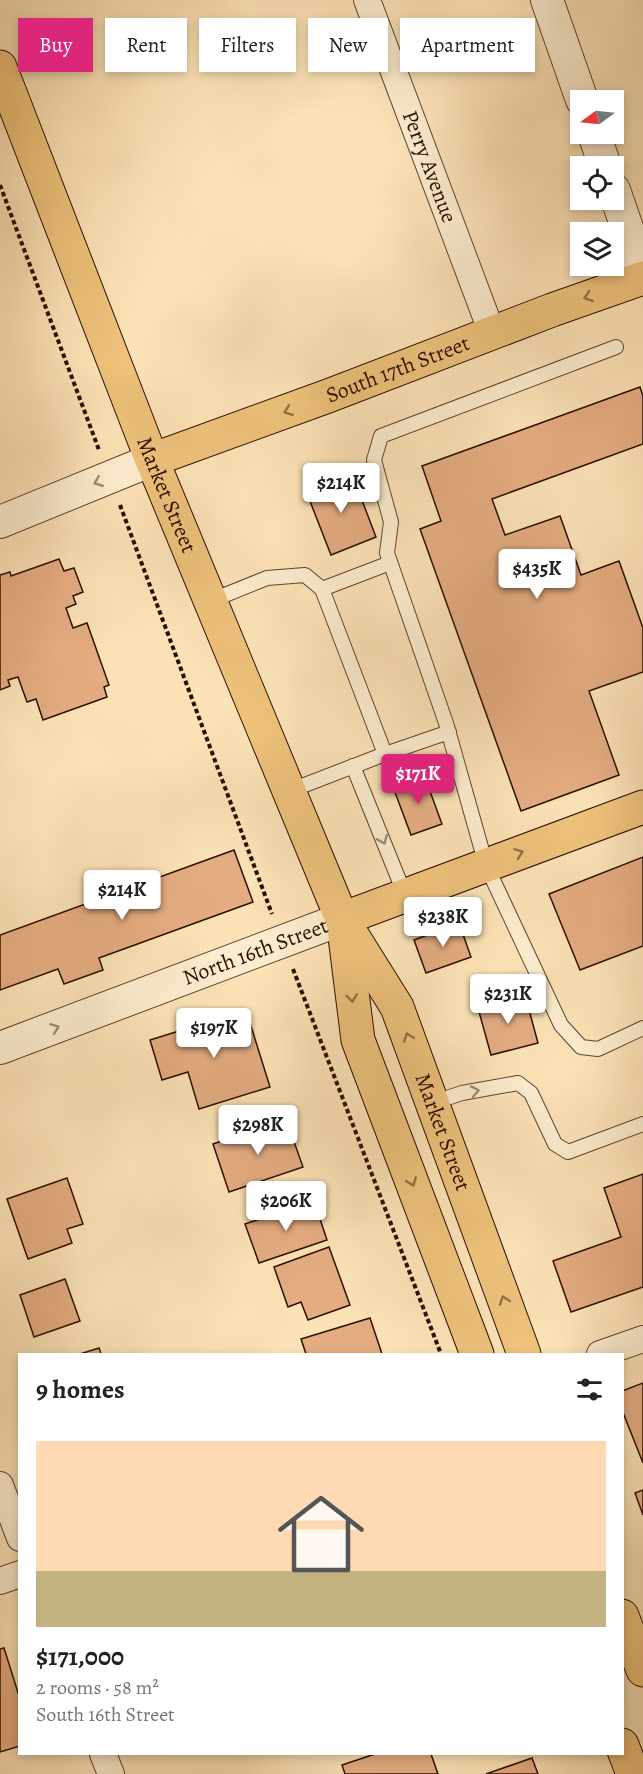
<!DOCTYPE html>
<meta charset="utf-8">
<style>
body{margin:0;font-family:Alegreya,serif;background:#f2f2f2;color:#222;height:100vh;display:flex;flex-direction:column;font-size:22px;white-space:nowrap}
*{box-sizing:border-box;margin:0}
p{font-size:20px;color:#767676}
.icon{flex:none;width:33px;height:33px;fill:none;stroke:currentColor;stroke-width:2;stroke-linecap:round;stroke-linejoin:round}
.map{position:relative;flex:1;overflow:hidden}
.panel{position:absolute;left:18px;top:1353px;width:606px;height:402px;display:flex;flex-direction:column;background:#fff;border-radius:0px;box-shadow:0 3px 9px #0003}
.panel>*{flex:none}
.banner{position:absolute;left:18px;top:18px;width:608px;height:54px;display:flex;gap:12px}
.needle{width:39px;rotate:255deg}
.fabs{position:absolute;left:570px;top:90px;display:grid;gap:12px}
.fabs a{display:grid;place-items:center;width:54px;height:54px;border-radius:0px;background:#fff;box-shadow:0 3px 9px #0003;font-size:30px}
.price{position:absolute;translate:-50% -51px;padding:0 14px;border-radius:6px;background:#fff;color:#222;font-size:20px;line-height:39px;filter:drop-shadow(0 2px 3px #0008)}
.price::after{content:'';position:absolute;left:50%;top:36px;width:18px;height:14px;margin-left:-9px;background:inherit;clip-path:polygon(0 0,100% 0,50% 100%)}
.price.selected{background:#db2777;color:#fff}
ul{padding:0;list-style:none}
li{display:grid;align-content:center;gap:12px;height:318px;padding:0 18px}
li span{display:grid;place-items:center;height:186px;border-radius:0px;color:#555}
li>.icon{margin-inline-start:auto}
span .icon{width:108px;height:108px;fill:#fffc;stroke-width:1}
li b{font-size:26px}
h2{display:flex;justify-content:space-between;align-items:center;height:72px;padding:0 18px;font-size:26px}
.pill{padding:0 21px;border-radius:0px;background:#fff;box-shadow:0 3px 9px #0003;font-size:21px;line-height:54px}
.pill.selected{background:#db2777;color:#fff}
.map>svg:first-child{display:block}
.building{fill:#e4ac81;stroke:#2c0d02;stroke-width:1.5}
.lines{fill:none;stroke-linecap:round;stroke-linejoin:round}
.service-casing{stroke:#60422f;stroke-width:16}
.minor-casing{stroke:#60422f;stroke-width:28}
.tertiary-casing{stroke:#60422f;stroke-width:34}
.primary-casing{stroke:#2c0d02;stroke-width:35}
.path{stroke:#2c0d02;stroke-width:4;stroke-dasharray:4.5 3;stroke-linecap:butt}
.service{stroke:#fdedd0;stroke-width:14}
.minor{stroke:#fdedd0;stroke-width:26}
.tertiary{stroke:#fdedd0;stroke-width:32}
.primary{stroke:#eec27b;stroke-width:33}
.oneway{stroke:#977145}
.oneway2{stroke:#9f8873}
.labels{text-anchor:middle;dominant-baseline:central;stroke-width:4.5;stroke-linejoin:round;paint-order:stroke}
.street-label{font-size:22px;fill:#2c0d02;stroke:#fdedd0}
</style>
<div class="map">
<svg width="643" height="1774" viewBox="0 0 643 1774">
<rect width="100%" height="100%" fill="#fce3b6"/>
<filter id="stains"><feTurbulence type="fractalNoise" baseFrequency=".00333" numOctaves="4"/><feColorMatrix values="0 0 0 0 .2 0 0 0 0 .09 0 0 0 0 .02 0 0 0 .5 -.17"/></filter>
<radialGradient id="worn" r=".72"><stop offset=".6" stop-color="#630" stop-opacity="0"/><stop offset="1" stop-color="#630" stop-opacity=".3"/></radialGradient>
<g class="building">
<polygon points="640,387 643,396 643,444 492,499 505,535 560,516 581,575 619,561 643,628 643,672 589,691 619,775 521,811 420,529 441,521 422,466"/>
<polygon points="352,474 376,537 331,555 306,491"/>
<polygon points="59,559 64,571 74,568 83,592 73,596 76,604 66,608 73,628 87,623 109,685 104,687 107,697 43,720 36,699 27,702 18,677 8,680 10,686 0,690 0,575 10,572 11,576"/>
<polygon points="424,775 442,824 411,835 393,787"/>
<polygon points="234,850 253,902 99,958 103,970 64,984 58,969 0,990 0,935"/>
<polygon points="643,857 643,946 580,970 549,894"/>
<polygon points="459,923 471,957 426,973 414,940"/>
<polygon points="525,995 538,1043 491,1055 478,1008"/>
<polygon points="246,1010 270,1087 199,1109 188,1072 162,1080 150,1040"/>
<polygon points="286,1119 303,1167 229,1192 213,1144"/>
<polygon points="643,1174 643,1287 571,1312 553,1261 621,1237 604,1188"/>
<polygon points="67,1178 83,1224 67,1229 72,1243 28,1259 7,1199"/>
<polygon points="314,1201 327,1240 259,1263 245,1224"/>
<polygon points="329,1247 350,1305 308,1320 301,1302 288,1307 274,1267"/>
<polygon points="65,1279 80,1321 34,1337 20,1295"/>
<polygon points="370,1318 382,1354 306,1354 301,1339"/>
<polygon points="99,1348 101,1354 80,1354"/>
<polygon points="643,1383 643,1463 622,1410 622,1391"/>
<polygon points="643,1490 643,1515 635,1493"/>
<polygon points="4,1648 20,1699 20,1746 0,1752 0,1649"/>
<polygon points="375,1754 431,1754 438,1774 345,1774 342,1765"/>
<polygon points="532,1758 538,1774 486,1774"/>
</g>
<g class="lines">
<g class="service-casing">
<g id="service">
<polyline points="616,347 381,436 374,460 391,522 387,553 446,723 486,865 561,1025 581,1047 598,1049 643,1028"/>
<polyline points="210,601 267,578 305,575 322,589 390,563"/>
<polyline points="385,754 449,732"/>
<polyline points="353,766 405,895"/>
<polyline points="289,791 385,754 322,589"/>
<polyline points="432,1103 462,1093 518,1083 531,1093 555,1144 568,1152 643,1124"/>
</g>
</g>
<g class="minor-casing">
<g id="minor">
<path id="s1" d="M 367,0 L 492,333"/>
<polyline points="600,1354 643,1339"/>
<polyline points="0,1485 20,1538"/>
<polyline points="0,1581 20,1574"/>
<polyline points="103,1754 111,1774"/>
</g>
</g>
<g class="tertiary-casing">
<g id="tertiary">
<polyline points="547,0 582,100"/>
<polyline points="594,134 605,166"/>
<polyline points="614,190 643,274"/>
<polyline points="0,522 152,460"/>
<path id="s2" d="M 0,1048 L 342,919"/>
</g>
</g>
<g class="primary-casing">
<g id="primary">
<path id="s3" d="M 0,67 L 152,460 L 342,919 L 397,1007 L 524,1354"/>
<path id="s4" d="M 152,460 L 328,396 L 552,310 L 643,278"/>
<polyline points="342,919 643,807"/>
<polyline points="344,929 358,1040 477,1354"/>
<polyline points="622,1616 643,1670"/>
<polyline points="622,1745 633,1774"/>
</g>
</g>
<g class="path">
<polyline points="0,185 99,450"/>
<polyline points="120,505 272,914"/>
<polyline points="293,969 441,1354"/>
</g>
<use href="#service" class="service"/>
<use href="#minor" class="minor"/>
<use href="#tertiary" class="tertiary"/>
<use href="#primary" class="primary"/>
</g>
<defs><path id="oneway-chevron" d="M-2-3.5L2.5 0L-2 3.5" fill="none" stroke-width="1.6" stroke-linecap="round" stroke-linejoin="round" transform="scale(1.5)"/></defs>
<g class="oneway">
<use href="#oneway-chevron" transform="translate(588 297) rotate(161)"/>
<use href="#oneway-chevron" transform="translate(288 411) rotate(160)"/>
<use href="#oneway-chevron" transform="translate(519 853) rotate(-20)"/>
<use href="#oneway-chevron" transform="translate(352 998) rotate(83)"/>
<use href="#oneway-chevron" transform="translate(408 1037) rotate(-110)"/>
<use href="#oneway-chevron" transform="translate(412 1182) rotate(69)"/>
<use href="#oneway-chevron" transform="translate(504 1300) rotate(-110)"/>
</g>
<g class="oneway2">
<use href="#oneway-chevron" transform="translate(98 482) rotate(158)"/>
<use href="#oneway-chevron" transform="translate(383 840) rotate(68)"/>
<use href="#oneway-chevron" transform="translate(55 1028) rotate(-21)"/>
<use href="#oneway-chevron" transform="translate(475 1091) rotate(-11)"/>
</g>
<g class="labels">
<g class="street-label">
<text stroke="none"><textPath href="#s1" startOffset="178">Perry Avenue</textPath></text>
<text stroke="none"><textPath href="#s4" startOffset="262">South 17th Street</textPath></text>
<text stroke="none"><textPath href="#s3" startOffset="459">Market Street</textPath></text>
<text stroke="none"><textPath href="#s2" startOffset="273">North 16th Street</textPath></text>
<text stroke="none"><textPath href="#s3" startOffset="1155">Market Street</textPath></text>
</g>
</g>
<rect width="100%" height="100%" filter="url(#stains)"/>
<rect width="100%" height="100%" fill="url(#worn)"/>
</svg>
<div class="fabs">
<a><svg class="needle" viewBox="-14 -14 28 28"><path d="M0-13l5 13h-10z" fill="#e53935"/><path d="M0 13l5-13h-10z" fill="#767676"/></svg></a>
<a><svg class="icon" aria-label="locate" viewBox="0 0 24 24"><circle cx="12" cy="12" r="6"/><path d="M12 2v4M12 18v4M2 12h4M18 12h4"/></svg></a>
<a><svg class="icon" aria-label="layers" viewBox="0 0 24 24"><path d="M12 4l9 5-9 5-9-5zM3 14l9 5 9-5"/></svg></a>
</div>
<b class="price" style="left:341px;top:514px">$214K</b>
<b class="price" style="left:537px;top:600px">$435K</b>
<b class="price selected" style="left:418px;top:805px">$171K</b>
<b class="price" style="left:122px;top:921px">$214K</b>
<b class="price" style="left:443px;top:948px">$238K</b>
<b class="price" style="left:508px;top:1025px">$231K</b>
<b class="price" style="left:214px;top:1059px">$197K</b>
<b class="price" style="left:258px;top:1156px">$298K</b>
<b class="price" style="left:286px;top:1232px">$206K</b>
<div class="banner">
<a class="pill selected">Buy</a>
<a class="pill">Rent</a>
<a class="pill">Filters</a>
<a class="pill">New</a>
<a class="pill">Apartment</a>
</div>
<section class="panel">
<h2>9 homes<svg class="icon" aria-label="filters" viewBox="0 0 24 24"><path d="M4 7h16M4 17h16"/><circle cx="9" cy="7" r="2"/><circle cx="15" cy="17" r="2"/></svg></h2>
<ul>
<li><span style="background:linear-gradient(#ffd9b3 70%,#c2b280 0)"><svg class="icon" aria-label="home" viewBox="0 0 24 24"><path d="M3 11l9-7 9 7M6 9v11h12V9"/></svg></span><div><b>$171,000</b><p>2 rooms · 58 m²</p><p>South 16th Street</p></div></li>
</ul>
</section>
</div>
